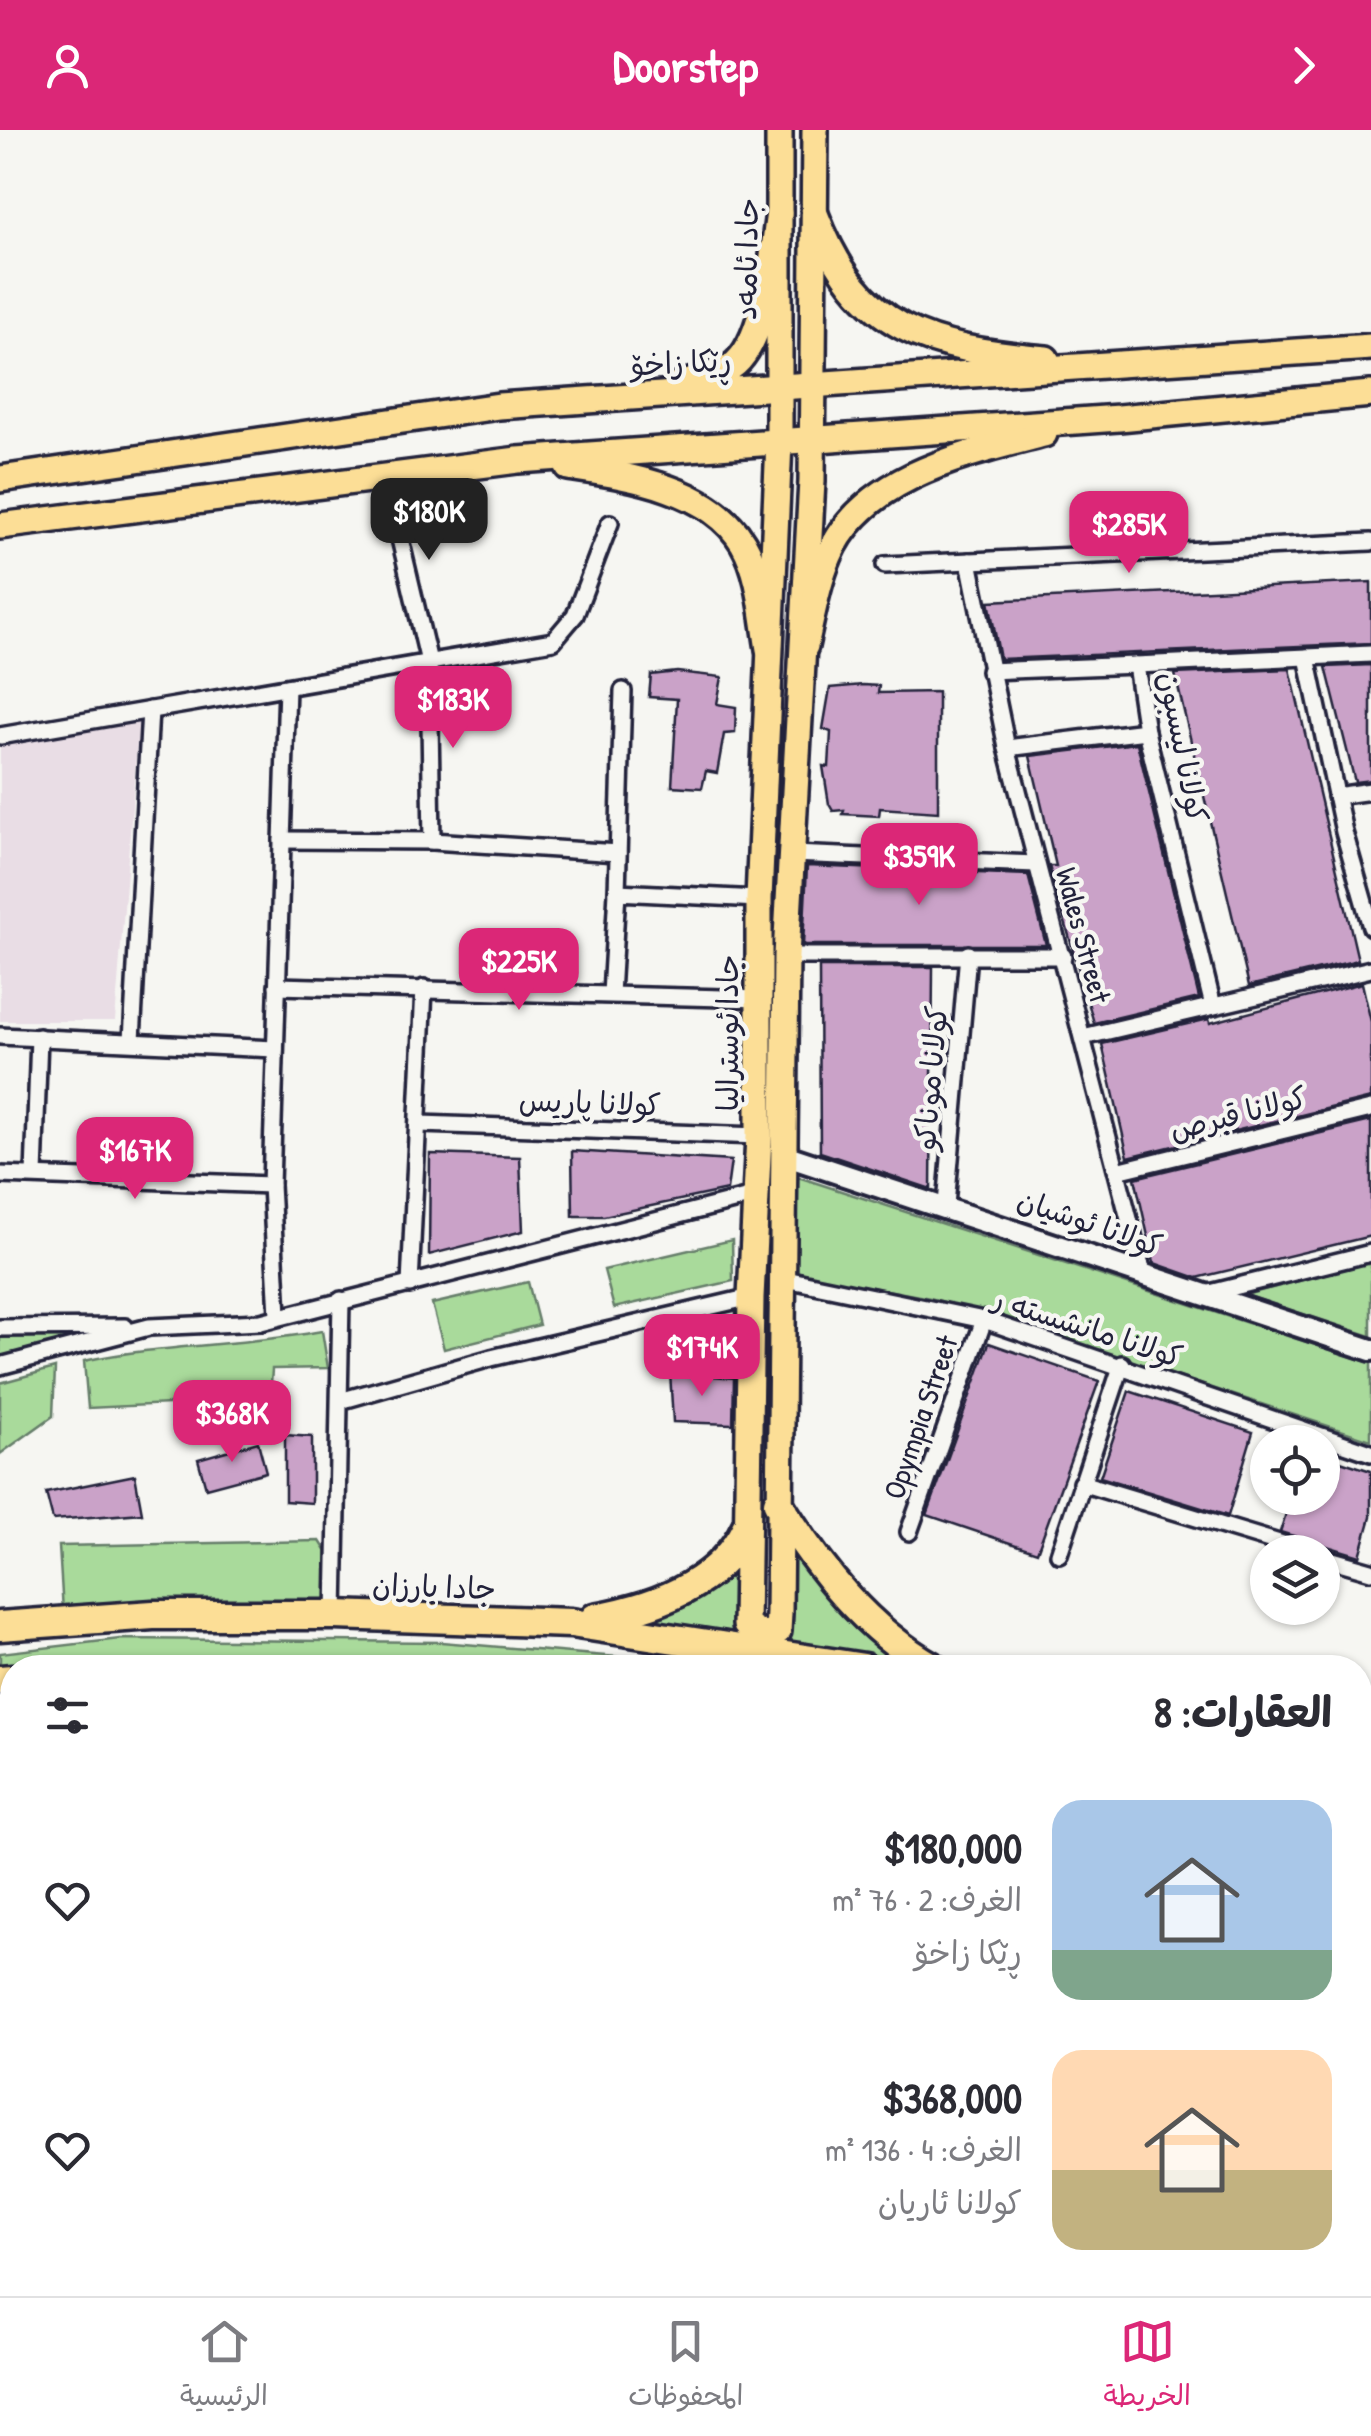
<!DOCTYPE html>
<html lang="ar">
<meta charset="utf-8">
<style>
body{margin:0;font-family:"Patrick Hand","Playpen Sans Arabic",sans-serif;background:#f7f7f7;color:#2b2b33;direction:rtl;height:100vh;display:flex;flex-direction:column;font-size:38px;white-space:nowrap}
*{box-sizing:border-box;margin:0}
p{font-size:32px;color:#7c7c81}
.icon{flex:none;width:55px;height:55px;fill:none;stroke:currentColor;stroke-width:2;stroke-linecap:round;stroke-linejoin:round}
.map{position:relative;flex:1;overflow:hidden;direction:ltr}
.sheet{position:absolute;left:0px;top:1525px;width:1372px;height:642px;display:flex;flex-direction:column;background:#fff;border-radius:40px 40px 0 0;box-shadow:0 2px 8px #0004;direction:rtl}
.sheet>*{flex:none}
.tools{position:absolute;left:1250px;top:1295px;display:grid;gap:20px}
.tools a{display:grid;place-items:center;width:90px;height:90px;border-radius:50%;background:#fff;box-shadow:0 2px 8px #0004;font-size:50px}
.price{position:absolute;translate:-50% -85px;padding:0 22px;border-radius:20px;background:#db2777;color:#fff;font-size:32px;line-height:65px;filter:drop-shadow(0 2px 5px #0008)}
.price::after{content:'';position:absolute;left:50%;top:60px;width:30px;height:22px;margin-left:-15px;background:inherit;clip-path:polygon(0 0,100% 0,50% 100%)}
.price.active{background:#222;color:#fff}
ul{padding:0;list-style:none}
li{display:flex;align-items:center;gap:30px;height:250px;padding:0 40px}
li span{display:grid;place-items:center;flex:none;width:280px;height:200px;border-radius:30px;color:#555}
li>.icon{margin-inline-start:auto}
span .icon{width:120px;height:120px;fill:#fffc;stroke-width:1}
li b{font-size:42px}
h2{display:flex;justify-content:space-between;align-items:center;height:120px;padding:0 40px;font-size:42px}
header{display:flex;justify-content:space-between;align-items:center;height:130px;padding:0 40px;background:#db2777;color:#fff;font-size:45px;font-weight:700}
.tab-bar{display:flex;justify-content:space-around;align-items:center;height:140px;border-top:2px solid #e1e1e2;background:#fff;font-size:28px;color:#7c7c81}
.tab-bar a{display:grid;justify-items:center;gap:5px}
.tab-bar .active{color:#db2777}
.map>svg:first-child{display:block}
.built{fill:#e9dde5}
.green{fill:#a9da9b;stroke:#667e6b;stroke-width:2.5}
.building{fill:#caa2c8;stroke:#22223b;stroke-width:2.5}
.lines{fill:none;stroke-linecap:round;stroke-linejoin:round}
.minor-casing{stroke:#22223b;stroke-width:22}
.tertiary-casing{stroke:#22223b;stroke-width:28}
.primary-casing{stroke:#22223b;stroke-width:32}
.trunk-casing{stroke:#22223b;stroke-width:32}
.motorway-casing{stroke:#22223b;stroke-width:35}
.minor{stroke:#f6f6f2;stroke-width:15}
.tertiary{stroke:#f6f6f2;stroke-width:20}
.primary{stroke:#fcde96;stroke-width:25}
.trunk{stroke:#fcde96;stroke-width:25}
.motorway{stroke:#fcde96;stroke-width:28}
.labels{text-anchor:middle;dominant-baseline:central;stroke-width:9;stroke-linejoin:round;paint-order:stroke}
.street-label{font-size:30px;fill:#22223b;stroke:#f6f6f2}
</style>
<header><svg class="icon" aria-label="forward" viewBox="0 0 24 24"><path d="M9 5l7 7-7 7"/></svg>Doorstep<svg class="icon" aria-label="person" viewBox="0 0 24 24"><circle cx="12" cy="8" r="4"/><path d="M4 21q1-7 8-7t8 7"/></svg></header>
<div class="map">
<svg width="1371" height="2166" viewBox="0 0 1371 2166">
<rect width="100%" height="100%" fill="#f6f6f2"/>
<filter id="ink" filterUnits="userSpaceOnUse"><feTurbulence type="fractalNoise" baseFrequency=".01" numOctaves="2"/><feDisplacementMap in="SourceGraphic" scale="20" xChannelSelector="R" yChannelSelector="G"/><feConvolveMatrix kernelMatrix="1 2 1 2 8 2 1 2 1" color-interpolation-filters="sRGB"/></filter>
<g filter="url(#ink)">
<polygon class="built" points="139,590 115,891 0,891 0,617"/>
<g class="green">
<polygon points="798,1047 1371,1233 1371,1310 1002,1189 930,1168 794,1143"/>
<polygon points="732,1110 733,1151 614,1178 604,1140"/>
<polygon points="1371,1132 1371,1206 1245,1165"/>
<polygon points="528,1152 539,1195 444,1219 432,1174"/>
<polygon points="149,1197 0,1236 0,1198"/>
<path d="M 322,1201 L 328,1238 L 272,1239 L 270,1269 L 88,1278 L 84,1231 C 163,1214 243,1216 322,1201 Z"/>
<polygon points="55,1238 53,1286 0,1324 0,1253"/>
<polygon points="786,1398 919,1534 787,1513"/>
<polygon points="320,1411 327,1422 327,1477 63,1481 59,1416"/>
<polygon points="737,1421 733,1502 623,1487"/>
<polygon points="120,1509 441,1512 735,1537 405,1538 171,1531 12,1538 0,1543 0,1523"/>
<polygon points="123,2155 233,2155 232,2166 123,2166"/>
</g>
<g class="building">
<polygon points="1371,452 1371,513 1000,529 989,471"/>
<polygon points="1371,535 1371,650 1355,652 1326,537"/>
<polygon points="1290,539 1358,830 1249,856 1175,544"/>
<polygon points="677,542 722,547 717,574 736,577 735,603 724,604 717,643 706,641 702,658 672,656 677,569 649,567 651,545"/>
<polygon points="863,555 879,556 878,563 938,562 938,682 880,678 879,686 843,684 844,680 833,681 829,674 823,636 829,637 831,602 823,599 830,558"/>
<polygon points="1137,613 1199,868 1094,893 1049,736 1056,736 1030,626"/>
<polygon points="807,736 1028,745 1046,815 803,815"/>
<polygon points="819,837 933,837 931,1059 820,1022"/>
<polygon points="1362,853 1371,892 1371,968 1128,1027 1102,914 1209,889 1210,893"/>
<polygon points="1371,991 1371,1106 1197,1148 1154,1133 1135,1048"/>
<polygon points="572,1021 731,1031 727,1060 604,1086 573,1086"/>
<polygon points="430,1024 520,1027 523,1101 429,1125"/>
<polygon points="989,1213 1099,1251 1037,1422 927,1385"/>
<polygon points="670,1242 734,1248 733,1294 673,1292"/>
<polygon points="1129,1261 1253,1302 1228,1386 1100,1347"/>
<polygon points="285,1305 312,1307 312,1373 285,1371"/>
<polygon points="258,1312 266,1342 206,1358 198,1329"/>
<polygon points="1322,1325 1371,1341 1371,1387 1360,1426 1280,1402 1291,1368 1322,1368"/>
<polygon points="135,1345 142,1383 53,1390 46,1363"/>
</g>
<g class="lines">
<g class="minor-casing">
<g id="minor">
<polyline points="385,345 429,532 432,711"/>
<polyline points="969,431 1007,618 1143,1143"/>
<polyline points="885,435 1371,412"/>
<polyline points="1307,527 1344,702 1371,797"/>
<polyline points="989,541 1136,535"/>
<polyline points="0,606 553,511 575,485 610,393"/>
<polyline points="1007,618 1146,601"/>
<polyline points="1336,666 1371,661"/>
<polyline points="282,710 432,711 618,723"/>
<polyline points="792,724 1036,734"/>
<polyline points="617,762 623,561"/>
<polyline points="786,826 1063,826"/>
<polyline points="277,856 762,869"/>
<polyline points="611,864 617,762 759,769"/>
<polyline points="1213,876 1146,601 1136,535 1371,524"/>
<polyline points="0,906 275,919"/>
<polyline points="1083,907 1371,839"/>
<polyline points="132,910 150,580"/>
<polyline points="420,994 759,1006"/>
<polyline points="1117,1041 1371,979"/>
<polyline points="0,1045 271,1055"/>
<polyline points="34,1045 39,907"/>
<polyline points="946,1075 968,824"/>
<polyline points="781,1148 984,1190 1371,1323"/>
<polyline points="410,1155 424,858"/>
<polyline points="1210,1163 1371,1123"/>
<polyline points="278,1185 271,1055 287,557"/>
<polyline points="0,1198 125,1197"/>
<polyline points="0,1236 149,1197 261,1192 757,1065"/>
<polyline points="340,1271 491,1228 751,1167"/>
<polyline points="1081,1353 1309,1422"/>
<polyline points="909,1402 984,1190"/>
<polyline points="1059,1424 1122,1234"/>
<polyline points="1322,1427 1371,1441"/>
<polyline points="335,1485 341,1170"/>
<polyline points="0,1734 12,1732"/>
<polyline points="0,2067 12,2067"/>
<polyline points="109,2166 109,2155"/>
<polyline points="247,2166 247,2155"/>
<polyline points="385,2166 385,2155"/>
<polyline points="532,2166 532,2155"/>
</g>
</g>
<g class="tertiary-casing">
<polyline id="tertiary" points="787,1026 1371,1220"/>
</g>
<g class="primary-casing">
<polyline id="primary" points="779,0 779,312 759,769 759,1006 751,1167 746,1495 767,1507 778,1501 779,1483 786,826 812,351 815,0"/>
</g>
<g class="trunk-casing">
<g id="trunk">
<path d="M 815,84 C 860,203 928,218 1046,229"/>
<path d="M 679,255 C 696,250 716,246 731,237 C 766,214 773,122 779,83"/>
<path d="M 568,337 C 626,346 710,357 743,413 C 761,444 763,485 769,519"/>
<polyline points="0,349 499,276 1371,217"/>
<polyline points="0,396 518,330 1119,288 1371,264"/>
<path d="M 805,516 C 812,486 817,454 829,426 C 863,345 968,324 1044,304"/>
</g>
</g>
<g class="motorway-casing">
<g id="motorway">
<path d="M 778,1373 C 819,1439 865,1499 934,1538"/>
<path d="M 595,1488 C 652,1478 719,1455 746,1398"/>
<polyline points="0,1496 153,1485 335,1485 571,1493 864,1538"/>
<polyline points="0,1550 12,1549"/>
<polyline points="1360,1671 1371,1675"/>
<polyline points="1360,1734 1371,1738"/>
</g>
</g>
<use href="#minor" class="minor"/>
<use href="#tertiary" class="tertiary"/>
<use href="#primary" class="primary"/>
<use href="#trunk" class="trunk"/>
<use href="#motorway" class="motorway"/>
</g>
</g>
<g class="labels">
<g class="street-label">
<text transform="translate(746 129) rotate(-89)">جادا ئامەد</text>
<text transform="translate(681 232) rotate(-3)">ڕێکا زاخۆ</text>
<text transform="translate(1184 617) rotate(79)">كولانا ليسبون</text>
<text transform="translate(1084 805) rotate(75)">Wales Street</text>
<text transform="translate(727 903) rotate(-90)">جادا ئوسترالیا</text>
<text transform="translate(930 948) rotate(-85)">كولانا موناكو</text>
<text transform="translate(590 972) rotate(2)">كولانا پاریس</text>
<text transform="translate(1238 983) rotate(-14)">كولانا قبرص</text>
<text transform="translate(1090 1092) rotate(19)">كولانا ئوشيان</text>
<text transform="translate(1088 1197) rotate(18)">كولانا مانشسته ر</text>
<text transform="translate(920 1287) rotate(-71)">Opympia Street</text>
<text transform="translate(434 1456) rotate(2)">جادا بارزان</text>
</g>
</g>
</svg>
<div class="tools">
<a><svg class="icon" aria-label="locate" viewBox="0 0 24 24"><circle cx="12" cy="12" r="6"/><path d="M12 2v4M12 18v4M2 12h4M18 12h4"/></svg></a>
<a><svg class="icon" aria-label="layers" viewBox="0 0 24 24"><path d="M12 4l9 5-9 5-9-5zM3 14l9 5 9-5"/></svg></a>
</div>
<b class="price active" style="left:429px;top:433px">$180K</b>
<b class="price" style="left:1129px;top:446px">$285K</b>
<b class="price" style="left:453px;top:621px">$183K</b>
<b class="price" style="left:919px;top:778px">$359K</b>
<b class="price" style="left:519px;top:883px">$225K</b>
<b class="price" style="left:135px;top:1072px">$167K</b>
<b class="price" style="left:702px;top:1269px">$174K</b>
<b class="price" style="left:232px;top:1335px">$368K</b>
<section class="sheet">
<h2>العقارات: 8<svg class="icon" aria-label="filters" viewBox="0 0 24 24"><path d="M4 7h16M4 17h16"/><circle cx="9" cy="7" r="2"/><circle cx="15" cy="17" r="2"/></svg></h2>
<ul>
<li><span style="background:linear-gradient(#a9c7e8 75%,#7fa58c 0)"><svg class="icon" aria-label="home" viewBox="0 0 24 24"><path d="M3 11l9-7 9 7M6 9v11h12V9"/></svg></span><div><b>$180,000</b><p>الغرف: 2 · 76 m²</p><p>ڕێکا زاخۆ</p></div><svg class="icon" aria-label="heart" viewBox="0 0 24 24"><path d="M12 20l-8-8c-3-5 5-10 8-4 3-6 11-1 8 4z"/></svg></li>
<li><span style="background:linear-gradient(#ffd9b3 60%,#c2b280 0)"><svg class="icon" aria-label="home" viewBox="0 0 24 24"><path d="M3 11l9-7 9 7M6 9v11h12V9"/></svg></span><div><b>$368,000</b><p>الغرف: 4 · 136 m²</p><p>كولانا ئاريان</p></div><svg class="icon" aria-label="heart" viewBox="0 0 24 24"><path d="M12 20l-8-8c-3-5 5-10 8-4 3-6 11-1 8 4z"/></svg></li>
</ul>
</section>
</div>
<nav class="tab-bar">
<a class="active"><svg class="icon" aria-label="map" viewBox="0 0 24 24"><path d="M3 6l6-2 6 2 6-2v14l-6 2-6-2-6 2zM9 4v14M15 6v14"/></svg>الخريطة</a>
<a><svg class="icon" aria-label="saved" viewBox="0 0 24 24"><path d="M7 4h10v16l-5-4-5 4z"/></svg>المحفوظات</a>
<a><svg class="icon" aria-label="home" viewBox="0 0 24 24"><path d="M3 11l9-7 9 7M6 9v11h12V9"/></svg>الرئيسية</a>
</nav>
